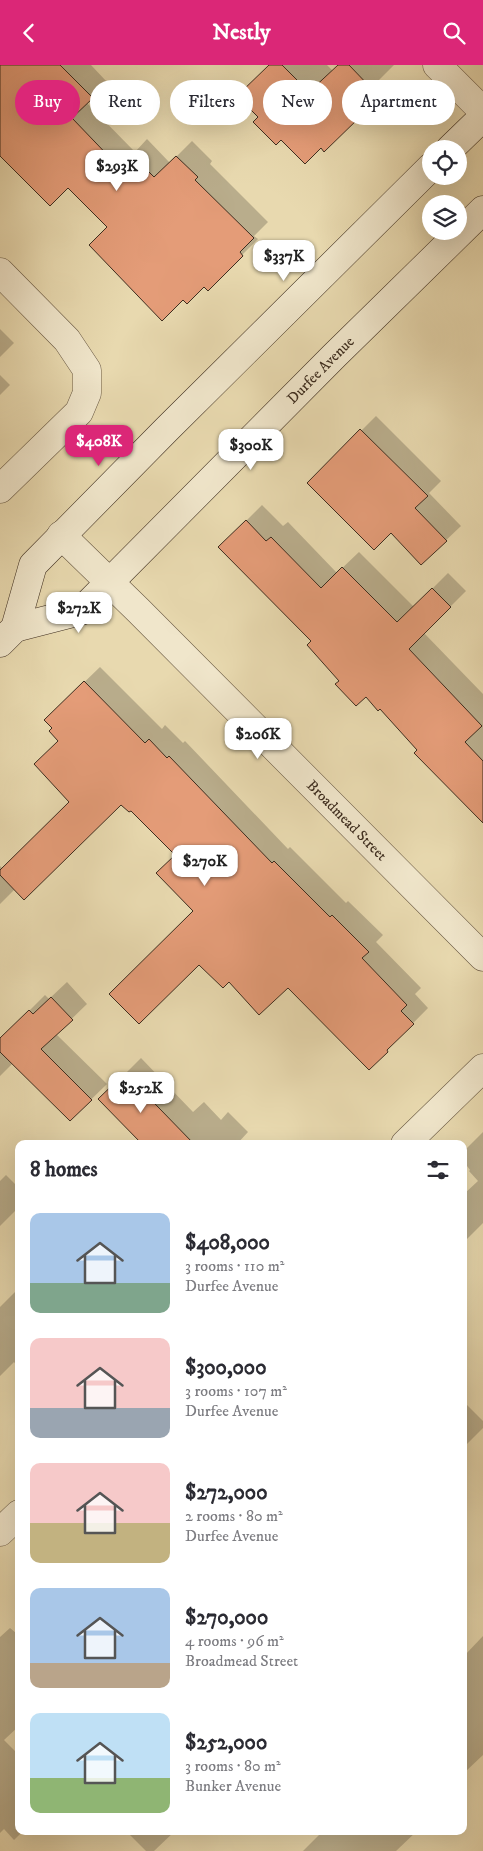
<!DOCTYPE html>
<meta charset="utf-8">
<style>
body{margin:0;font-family:"IM FELL DW Pica",serif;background:#f7f7f7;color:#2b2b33;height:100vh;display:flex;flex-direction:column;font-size:19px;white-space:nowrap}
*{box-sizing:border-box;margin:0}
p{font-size:16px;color:#7c7c81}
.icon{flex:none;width:28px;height:28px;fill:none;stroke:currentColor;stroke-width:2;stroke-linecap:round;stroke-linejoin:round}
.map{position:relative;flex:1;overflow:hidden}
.drawer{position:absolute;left:15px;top:1075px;width:452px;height:695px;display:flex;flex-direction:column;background:#fff;border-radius:10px;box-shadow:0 5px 20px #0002}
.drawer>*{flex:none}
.guide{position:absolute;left:15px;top:15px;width:454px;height:45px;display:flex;gap:10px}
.tools{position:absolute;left:422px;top:75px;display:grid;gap:10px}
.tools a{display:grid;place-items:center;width:45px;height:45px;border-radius:50%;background:#fff;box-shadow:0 5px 20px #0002;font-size:25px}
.price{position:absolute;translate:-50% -42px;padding:0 11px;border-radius:10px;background:#fff;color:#222;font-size:16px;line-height:32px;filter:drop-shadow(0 1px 2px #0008)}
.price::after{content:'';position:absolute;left:50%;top:30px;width:15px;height:11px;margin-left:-8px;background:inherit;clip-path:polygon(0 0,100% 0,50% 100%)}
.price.current{background:#db2777;color:#fff}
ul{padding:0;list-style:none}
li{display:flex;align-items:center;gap:15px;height:125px;padding:0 15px}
li span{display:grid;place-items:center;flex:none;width:140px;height:100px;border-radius:10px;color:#555}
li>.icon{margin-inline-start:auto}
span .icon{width:60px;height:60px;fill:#fffc;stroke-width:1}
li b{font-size:21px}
h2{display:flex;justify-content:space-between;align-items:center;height:60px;padding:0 15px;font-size:21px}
.chip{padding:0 18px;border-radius:22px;background:#fff;box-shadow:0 5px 20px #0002;font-size:18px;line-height:45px}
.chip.current{background:#db2777;color:#fff}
header{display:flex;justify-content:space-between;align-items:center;height:65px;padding:0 15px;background:#db2777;color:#fff;font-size:22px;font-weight:700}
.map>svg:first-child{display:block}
.shadow{fill:#0003}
.building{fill:#e49c78;stroke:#3d2d1f}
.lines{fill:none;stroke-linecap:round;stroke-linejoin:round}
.minor-casing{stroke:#685843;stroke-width:29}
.secondary-casing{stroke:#3d2d1f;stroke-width:29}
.minor{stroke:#f0e6cb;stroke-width:28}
.secondary{stroke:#f0e6cb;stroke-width:28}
.labels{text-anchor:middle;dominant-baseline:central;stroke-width:5;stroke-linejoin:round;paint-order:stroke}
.street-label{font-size:15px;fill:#3d2d1f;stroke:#f0e6cb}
</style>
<header><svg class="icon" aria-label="back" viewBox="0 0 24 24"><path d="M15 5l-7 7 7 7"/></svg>Nestly<svg class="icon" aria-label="search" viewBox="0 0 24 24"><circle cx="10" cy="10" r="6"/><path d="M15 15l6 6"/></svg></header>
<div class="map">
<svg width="483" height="1786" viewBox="0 0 483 1786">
<rect width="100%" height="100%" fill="#e8d9af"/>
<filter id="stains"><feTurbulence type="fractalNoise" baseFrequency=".004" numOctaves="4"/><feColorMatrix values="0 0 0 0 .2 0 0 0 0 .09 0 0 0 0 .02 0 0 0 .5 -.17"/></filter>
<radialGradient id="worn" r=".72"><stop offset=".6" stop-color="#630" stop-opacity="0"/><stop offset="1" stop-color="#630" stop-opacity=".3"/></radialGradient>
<g class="shadow">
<polygon points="0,0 91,0 107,17 86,37 135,87 147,74 170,98 192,76 212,96 210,99 268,157 254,171 258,174 208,224 68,121 0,89"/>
<polygon points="270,0 327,0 333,6 339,0 394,0 376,18 384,27 324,85 321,82 259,52"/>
<polygon points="0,264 14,278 0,292"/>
<polygon points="0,310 10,320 0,330"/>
<polygon points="376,351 441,416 429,428 461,461 421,499 391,466 309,418"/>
<polygon points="262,440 283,461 288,457 337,508 359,487 414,542 448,508 466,526 424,568 483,629 483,756 380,643 366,631 340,616 313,576 220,482"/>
<polygon points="100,602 162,664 165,660 183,678 185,676 288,784 290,782 346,838 348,836 383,870 376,877 421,923 415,929 428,943 369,1003 288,921 195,846 177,790 131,744 121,738 15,824 0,839 0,801 3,804 71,736 59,675 53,663 45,655"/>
<polygon points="67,917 87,939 56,969 107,1019 70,1055 13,998 0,1011 0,975 45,930 49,934"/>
<polygon points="141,993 193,1047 204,1037 221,1055 228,1047 248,1067 237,1079 144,1079 100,1034"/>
<polygon points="483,1067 483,1158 464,1177 464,1129 478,1116 469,1106 470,1105 464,1097 464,1086"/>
<polygon points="6,1110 19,1123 19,1142 0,1161 0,1116"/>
<polygon points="19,1223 19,1300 17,1301 14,1297 0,1311 0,1242"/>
<polygon points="464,1337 483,1356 483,1363 464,1382"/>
<polygon points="10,1563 16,1568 19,1566 19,1661 4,1675 19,1690 19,1766 23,1766 14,1775 4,1764 0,1768 0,1572"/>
<polygon points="483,1571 483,1690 464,1708 464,1591"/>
<polygon points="126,1766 175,1766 154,1786 146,1786"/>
<polygon points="323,1766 338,1766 342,1770 346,1766 417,1766 396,1786 303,1786"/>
</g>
<g class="building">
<polygon points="0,0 60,0 93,33 72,53 118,101 131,89 154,112 176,91 198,112 195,115 254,173 240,187 243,191 208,226 204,222 187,239 183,235 162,256 89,180 107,162 68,123 50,141 0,91"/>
<polygon points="269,0 282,0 309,27 338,0 349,0 372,24 354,42 362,50 324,87 321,83 305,99 281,75 276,80 253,57 258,52 246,40 248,38 239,29"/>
<polygon points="360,364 428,431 415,443 447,476 421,500 391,468 374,485 307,418"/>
<polygon points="246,455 266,476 271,472 321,523 342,502 397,557 432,523 451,542 409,584 482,661 465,677 483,696 483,758 414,688 417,685 380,644 378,646 366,632 356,641 335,619 339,616 307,580 311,576 218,482"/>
<polygon points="84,616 145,678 149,674 167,693 169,691 272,798 274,796 330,852 332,850 369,887 362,893 407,940 401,946 414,959 387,985 388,987 369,1005 288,923 259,950 229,917 223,923 199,900 139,959 109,929 193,846 156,808 175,790 131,746 129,747 121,740 24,835 0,810 0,805 69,737 34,699 58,676 49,666 52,663 44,655"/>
<polygon points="51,932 73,955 41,984 92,1035 70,1056 0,987 0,973 29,945 33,949"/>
<polygon points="125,1008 194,1079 142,1079 98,1034"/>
</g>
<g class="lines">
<g class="minor-casing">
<g id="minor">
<polyline points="437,0 483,46"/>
<polyline points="0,207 67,275 87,305 87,328 79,347 0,424"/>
<path id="s1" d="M 61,470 L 139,546 L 483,892"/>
<polyline points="405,1079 483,1003"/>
<polyline points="0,1467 19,1449"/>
</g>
</g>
<g class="secondary-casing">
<g id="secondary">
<polyline points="450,84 483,52"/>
<path id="s2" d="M 15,563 L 81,546 L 334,291 L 483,145"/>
<polyline points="0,578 15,563 33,500 167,364 431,102"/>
</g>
</g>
<use href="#minor" class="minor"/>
<use href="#secondary" class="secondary"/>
</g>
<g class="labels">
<g class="street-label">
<text stroke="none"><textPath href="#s2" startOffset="408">Durfee Avenue</textPath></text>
<text stroke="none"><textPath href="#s1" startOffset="404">Broadmead Street</textPath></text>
</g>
</g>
<rect width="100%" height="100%" filter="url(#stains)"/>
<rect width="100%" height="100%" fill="url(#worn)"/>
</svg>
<div class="tools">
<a><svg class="icon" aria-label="locate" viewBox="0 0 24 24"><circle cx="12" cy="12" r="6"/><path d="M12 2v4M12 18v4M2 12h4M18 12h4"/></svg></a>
<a><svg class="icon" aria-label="layers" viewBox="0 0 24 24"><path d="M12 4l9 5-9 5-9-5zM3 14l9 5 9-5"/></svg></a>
</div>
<b class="price" style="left:117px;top:127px">$293K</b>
<b class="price" style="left:284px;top:217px">$337K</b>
<b class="price current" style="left:99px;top:402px">$408K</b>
<b class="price" style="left:251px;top:406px">$300K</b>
<b class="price" style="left:79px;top:569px">$272K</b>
<b class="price" style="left:258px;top:695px">$206K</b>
<b class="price" style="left:205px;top:822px">$270K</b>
<b class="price" style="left:141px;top:1049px">$252K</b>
<div class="guide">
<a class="chip current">Buy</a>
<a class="chip">Rent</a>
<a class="chip">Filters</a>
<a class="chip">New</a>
<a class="chip">Apartment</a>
</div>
<section class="drawer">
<h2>8 homes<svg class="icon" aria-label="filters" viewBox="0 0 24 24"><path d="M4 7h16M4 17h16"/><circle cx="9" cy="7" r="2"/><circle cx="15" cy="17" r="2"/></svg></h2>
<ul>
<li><span style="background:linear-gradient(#a9c7e8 70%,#7fa58c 0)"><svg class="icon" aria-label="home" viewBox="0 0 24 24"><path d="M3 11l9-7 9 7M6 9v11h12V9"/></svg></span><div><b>$408,000</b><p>3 rooms · 110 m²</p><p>Durfee Avenue</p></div></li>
<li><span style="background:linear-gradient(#f6c9c9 70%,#9aa5b1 0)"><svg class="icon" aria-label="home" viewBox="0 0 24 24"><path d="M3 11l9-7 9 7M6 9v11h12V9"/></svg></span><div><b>$300,000</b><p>3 rooms · 107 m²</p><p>Durfee Avenue</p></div></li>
<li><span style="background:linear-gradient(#f6c9c9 60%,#c2b280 0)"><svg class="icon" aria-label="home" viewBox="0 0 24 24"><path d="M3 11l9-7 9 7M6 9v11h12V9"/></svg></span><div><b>$272,000</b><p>2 rooms · 80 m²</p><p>Durfee Avenue</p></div></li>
<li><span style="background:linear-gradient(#a9c7e8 75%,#b9a48a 0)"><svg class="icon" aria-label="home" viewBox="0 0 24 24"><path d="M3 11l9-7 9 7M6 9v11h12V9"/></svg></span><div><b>$270,000</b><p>4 rooms · 96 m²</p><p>Broadmead Street</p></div></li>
<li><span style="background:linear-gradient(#bfe0f5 65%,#8fb573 0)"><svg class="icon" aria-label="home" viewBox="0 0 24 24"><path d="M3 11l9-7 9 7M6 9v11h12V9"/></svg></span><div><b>$252,000</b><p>3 rooms · 80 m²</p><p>Bunker Avenue</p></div></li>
</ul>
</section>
</div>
